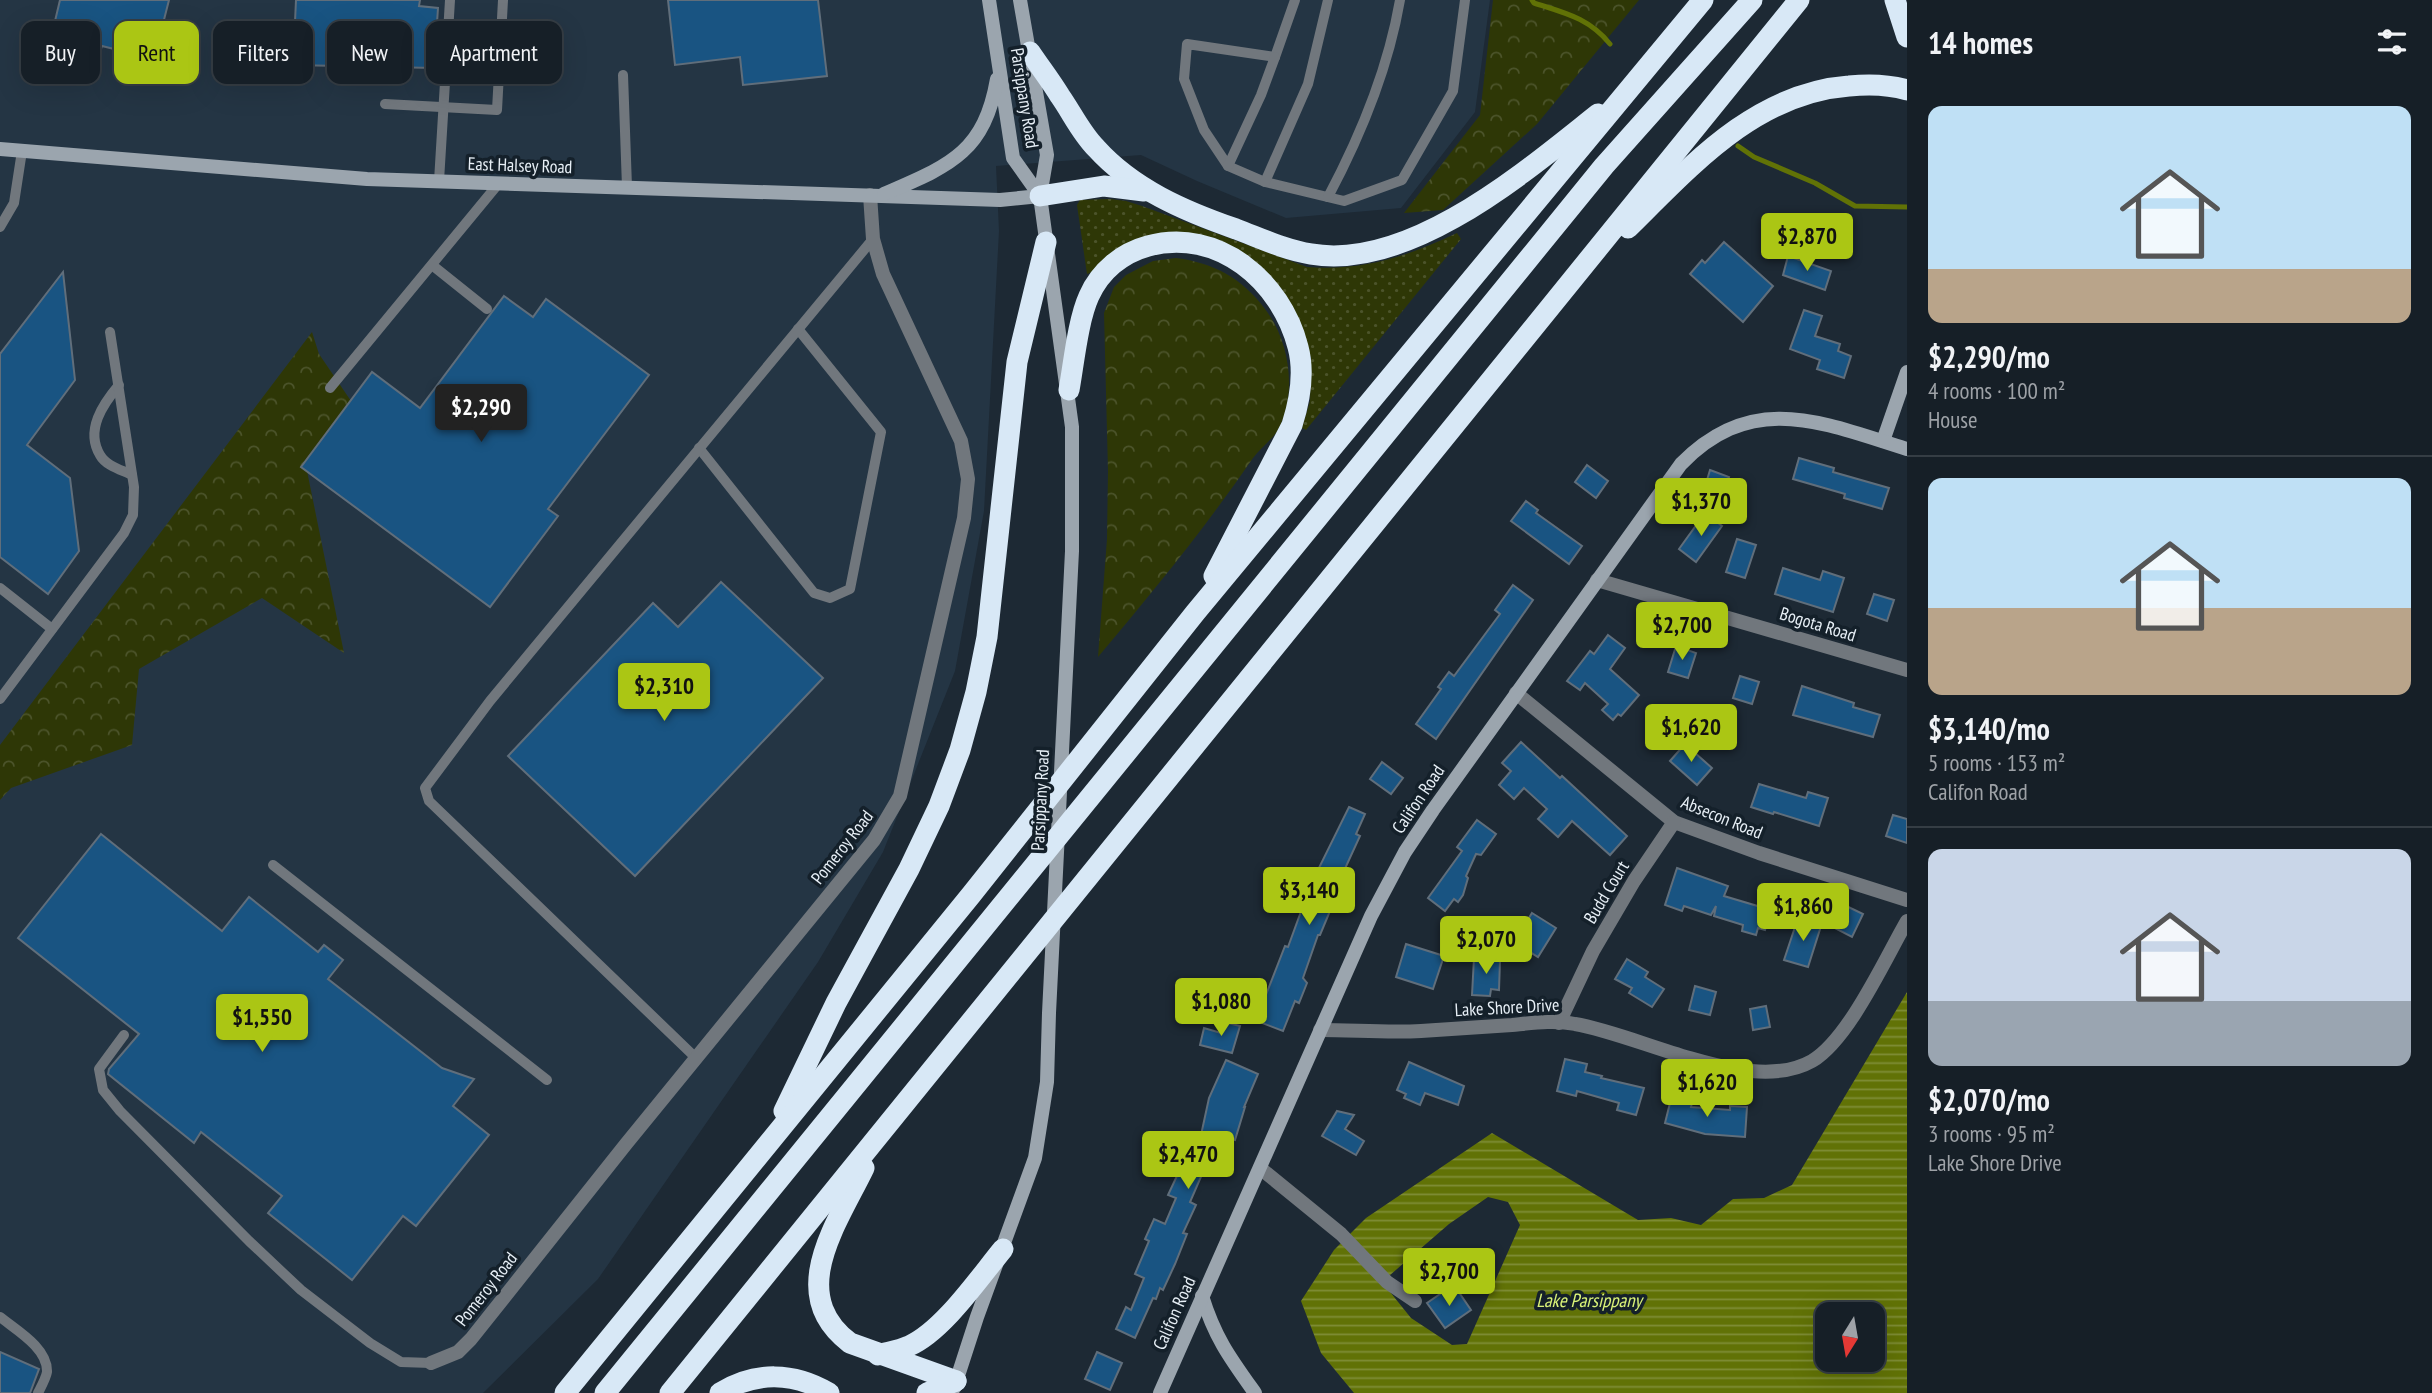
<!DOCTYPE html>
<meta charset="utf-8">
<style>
body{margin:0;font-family:"PT Sans Narrow",sans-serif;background:#1f272f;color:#f1f3f6;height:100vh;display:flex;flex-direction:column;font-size:26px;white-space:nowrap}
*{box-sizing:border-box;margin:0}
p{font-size:23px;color:#9ea2a7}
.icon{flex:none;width:38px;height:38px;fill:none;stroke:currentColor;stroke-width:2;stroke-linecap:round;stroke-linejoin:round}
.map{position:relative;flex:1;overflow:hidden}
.side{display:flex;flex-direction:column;background:#161f27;width:525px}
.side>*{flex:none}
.hud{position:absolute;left:21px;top:21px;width:665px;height:63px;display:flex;gap:14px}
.needle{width:46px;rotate:191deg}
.controls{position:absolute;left:1815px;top:1302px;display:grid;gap:14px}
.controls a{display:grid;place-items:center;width:70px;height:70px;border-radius:14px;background:#161f27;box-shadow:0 7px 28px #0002,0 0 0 2px #353d44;font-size:35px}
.price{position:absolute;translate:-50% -60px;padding:0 16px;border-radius:7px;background:#abc614;color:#111;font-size:23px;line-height:46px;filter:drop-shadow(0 2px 4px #0008)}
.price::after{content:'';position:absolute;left:50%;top:42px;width:21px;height:16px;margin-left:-10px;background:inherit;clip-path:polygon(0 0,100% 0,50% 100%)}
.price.current{background:#222;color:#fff}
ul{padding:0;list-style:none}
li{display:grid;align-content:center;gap:14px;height:371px;padding:0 21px}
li+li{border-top:2px solid #353d44}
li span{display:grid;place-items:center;height:217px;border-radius:14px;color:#555}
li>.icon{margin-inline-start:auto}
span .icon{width:126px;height:126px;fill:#fffc;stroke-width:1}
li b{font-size:30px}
h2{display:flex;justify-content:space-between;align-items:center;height:84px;padding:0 21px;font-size:30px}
.tag{padding:0 24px;border-radius:14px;background:#161f27;box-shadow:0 7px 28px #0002,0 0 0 2px #353d44;font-size:24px;line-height:63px}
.tag.current{background:#abc614;color:#111}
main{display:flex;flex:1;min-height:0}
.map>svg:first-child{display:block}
.built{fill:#243544}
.grass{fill:url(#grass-dots)}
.forest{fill:url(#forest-crowns)}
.water{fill:url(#water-rules);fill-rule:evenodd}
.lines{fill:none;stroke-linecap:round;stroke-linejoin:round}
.stream{stroke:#617206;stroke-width:5}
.building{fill:#195482;stroke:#606e7b;stroke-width:2}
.lane{stroke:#71777d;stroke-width:10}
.street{stroke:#71777d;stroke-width:14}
.secondary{stroke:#9ba5ae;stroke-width:14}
.highway{stroke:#d8e8f6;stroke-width:21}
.labels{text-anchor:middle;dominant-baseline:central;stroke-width:7;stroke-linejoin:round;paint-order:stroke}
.street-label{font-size:18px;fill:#e7eff6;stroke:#14202a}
.water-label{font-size:19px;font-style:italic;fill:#d9f278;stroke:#14202a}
</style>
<main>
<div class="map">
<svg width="1907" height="1393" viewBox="0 0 1907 1393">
<defs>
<pattern id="grass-dots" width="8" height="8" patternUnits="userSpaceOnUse" patternTransform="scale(1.75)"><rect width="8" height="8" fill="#2e3706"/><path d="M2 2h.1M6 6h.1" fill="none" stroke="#4c542b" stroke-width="1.8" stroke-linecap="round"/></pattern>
<pattern id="forest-crowns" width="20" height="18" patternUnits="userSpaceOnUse" patternTransform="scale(1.75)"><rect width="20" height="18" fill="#2e3706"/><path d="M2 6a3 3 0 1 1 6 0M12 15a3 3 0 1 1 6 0" fill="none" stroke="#4c542b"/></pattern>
<pattern id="water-rules" width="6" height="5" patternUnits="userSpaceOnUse" patternTransform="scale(1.75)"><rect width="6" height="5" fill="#617206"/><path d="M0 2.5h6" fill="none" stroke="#7f8d37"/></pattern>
</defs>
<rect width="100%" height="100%" fill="#1d2934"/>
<polygon class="built" points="0,0 1490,0 1475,112 1401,208 1286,218 1197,181 1141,155 996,166 999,231 984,511 955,671 883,852 818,962 598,1279 483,1393 0,1393"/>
<path class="grass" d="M 1110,199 L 1126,201 L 1142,206 L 1307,267 C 1363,271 1406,257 1457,233 L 1461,239 L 1306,430 L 1302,428 L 1310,401 L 1311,358 L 1288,299 L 1188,235 L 1087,274 L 1077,205 L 1080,200 Z"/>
<g class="forest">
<polygon points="1493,0 1639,0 1537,124 1443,210 1404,213 1480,115"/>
<path d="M 1176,258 C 1214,263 1242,278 1265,309 C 1289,340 1297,390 1280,426 C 1274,439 1261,447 1253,458 C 1205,528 1152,593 1098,657 L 1107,539 L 1108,471 L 1104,313 L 1114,287 L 1126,275 L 1153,261 Z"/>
<polygon points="312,332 319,354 351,401 305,461 344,653 262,598 139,669 132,745 11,788 0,800 0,745"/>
</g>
<path class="water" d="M 1907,992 L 1907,1393 L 1354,1393 L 1321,1353 L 1301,1301 L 1334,1250 L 1366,1218 L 1492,1133 L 1638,1220 L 1671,1218 L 1701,1225 L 1733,1199 L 1764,1198 L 1792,1185 ZM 1488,1197 L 1508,1202 L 1520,1225 L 1467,1344 L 1452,1345 L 1411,1318 L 1382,1282 L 1449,1224 ZM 1827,1314 L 1872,1314 L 1872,1360 L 1827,1360 Z"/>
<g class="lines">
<g class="stream">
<path d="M 1532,0 L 1534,3 C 1565,13 1589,18 1610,44"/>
<polyline points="1738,146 1754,157 1815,183 1855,206 1907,207"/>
</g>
</g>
<g class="building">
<polygon points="60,0 169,0 154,59 102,46 99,55 50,42"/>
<polygon points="296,0 420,0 419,6 438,8 434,68 293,65"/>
<polygon points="668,0 818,0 827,76 743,85 740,57 675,65"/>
<polygon points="1724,242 1773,286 1743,322 1690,274 1702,260 1705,263"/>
<polygon points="1788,256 1831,271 1825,290 1783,275"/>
<polygon points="63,272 75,380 27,445 70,478 79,551 48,594 0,557 0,354"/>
<polygon points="504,296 533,317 546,299 649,375 548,509 558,516 490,607 301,467 372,372 420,408"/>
<polygon points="1804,310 1822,316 1815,336 1840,344 1838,351 1851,356 1844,378 1817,369 1820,360 1790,349"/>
<polygon points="1799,458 1834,468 1833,472 1889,488 1882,509 1844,498 1845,494 1793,479"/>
<polygon points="1587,465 1608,481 1596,498 1575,482"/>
<polygon points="1710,470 1729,477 1722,496 1704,490"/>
<polygon points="1526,501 1538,510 1536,513 1582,546 1569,564 1511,521"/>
<polygon points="1705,513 1722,526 1696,562 1679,549"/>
<polygon points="1737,539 1756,545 1745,578 1726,572"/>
<polygon points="1783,568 1820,580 1823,571 1844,578 1833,612 1775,594"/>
<polygon points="721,582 823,678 635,876 508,756 653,603 678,627"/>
<polygon points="1513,585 1533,600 1436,739 1416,724 1441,689 1438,687 1449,672 1454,676 1500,614 1495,610"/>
<polygon points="1874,594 1894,600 1887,621 1867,614"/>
<polygon points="1608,635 1625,648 1610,669 1639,695 1621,716 1618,714 1613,720 1602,710 1608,704 1585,683 1580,690 1567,681 1590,651 1594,654"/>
<polygon points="1676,646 1696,653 1688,678 1668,672"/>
<polygon points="1740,676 1759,682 1752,704 1733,698"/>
<polygon points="1802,686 1854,703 1853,707 1880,715 1873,737 1793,715"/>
<polygon points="1521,742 1560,778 1562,776 1627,836 1610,855 1572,821 1558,837 1538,819 1547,809 1524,788 1514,799 1499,785 1511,771 1502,763"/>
<polygon points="1685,744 1712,768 1697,785 1670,761"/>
<polygon points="1382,762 1403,778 1391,794 1370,779"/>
<polygon points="1759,784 1806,798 1808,792 1828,798 1819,826 1774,812 1773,814 1751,807"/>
<polygon points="1349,807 1365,814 1356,834 1360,836 1337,886 1340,887 1320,935 1318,935 1303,978 1307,983 1299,1003 1295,1001 1283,1031 1249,1018 1255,1002 1262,1005 1285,946 1288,947 1307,895 1302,893 1310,874 1315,876"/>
<polygon points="1893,815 1907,819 1907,843 1886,836"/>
<polygon points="1477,820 1496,834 1481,855 1476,854 1466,876 1468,878 1463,895 1458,902 1454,899 1445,911 1428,898 1462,851 1457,847"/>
<polygon points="101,834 222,931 249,897 318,952 324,945 343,960 328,979 442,1068 474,1079 453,1106 489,1135 416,1226 403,1216 352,1280 268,1213 282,1196 201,1132 194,1143 108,1074 109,1069 139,1034 18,938"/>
<polygon points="1677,868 1728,886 1724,896 1771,910 1765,930 1758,928 1756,935 1742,931 1743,925 1714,916 1716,906 1711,915 1684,906 1682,911 1665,905"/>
<polygon points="1840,903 1863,914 1852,937 1829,925"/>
<polygon points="1532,913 1556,928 1538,957 1514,942"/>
<polygon points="1798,918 1821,926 1808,967 1784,960"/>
<polygon points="1406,944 1444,956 1433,989 1396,977"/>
<polygon points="1474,958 1500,960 1499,990 1491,989 1490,996 1472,995"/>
<polygon points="1627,959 1648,972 1645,977 1664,989 1652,1007 1629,993 1632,988 1615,979"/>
<polygon points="1695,986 1716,992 1710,1015 1689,1010"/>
<polygon points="1766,1006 1770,1027 1753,1030 1750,1009"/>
<polygon points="1224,1022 1240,1026 1232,1053 1200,1045 1204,1028 1221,1033"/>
<polygon points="1565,1059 1587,1064 1585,1072 1602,1076 1601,1078 1644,1088 1636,1115 1617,1110 1619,1103 1577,1091 1576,1096 1557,1091"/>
<polygon points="1226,1060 1258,1074 1244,1107 1245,1107 1235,1140 1219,1135 1190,1202 1196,1205 1183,1233 1187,1234 1175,1264 1163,1290 1160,1288 1156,1299 1153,1298 1135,1338 1116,1329 1126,1307 1131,1310 1144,1278 1135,1274 1149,1241 1145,1239 1154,1219 1165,1224 1176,1198 1168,1195 1191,1146 1198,1149 1209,1098"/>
<polygon points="1409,1062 1464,1086 1458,1105 1425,1093 1420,1105 1404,1098 1406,1094 1397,1090"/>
<polygon points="1672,1095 1688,1098 1687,1102 1692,1103 1691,1107 1730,1110 1730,1106 1747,1107 1745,1137 1705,1134 1665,1123"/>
<polygon points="1337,1111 1354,1115 1345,1129 1364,1141 1356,1155 1322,1136"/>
<polygon points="1446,1290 1450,1297 1458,1291 1471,1310 1445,1328 1427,1303"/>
<polygon points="0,1352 39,1369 30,1393 0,1393"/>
<polygon points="1097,1352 1122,1363 1110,1390 1085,1379"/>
</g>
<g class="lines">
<g class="lane">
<polyline points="1295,0 1275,57 1187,44 1184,79 1204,130 1228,166 1265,182 1344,201 1402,180 1453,91 1465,0"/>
<polyline points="623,75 627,187"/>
<polyline points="385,104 497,110 503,0"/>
<polyline points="1228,166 1261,95 1275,57"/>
<polyline points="439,181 450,0"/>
<polyline points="1265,182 1308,84 1328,0"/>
<path d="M 1328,197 C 1361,135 1388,70 1400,0"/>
<polyline points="0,227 14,203 22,151"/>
<polyline points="432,265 487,309"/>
<path d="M 119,385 C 103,404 85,430 100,455 C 106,466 122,470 132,475"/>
<polyline points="330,388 499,183"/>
<polyline points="699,448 814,593 830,598 850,589 881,432 798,329"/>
<polyline points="0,588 52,629"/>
<polyline points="0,699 124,533 133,515 134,487 110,332"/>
<polyline points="273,865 547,1080"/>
<polyline points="124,1035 99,1069 103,1090 120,1111 249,1241 301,1290 370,1343 401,1362 431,1363"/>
<polyline points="696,1058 429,801 425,788 490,701 873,239"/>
<path d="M 0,1317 C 16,1330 48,1348 47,1372 C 46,1378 41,1387 38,1393"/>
</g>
<g class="street">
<polyline points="1597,580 1907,670"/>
<polyline points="1516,693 1674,822 1759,853 1907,900"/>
<polyline points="1559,1023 1593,951 1634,881 1674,822"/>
<path d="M 1320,1030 C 1354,1030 1388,1033 1421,1031 C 1452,1029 1482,1027 1512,1025 C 1533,1023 1555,1020 1575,1024 C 1641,1035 1751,1096 1812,1061 C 1849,1039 1885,959 1907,921"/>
<polyline points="1260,1168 1341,1234 1387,1282 1415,1301"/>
<polyline points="431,1363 458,1352 471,1339 626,1144 874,840 900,796 964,518 968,479 961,441 883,274 873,239 870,195"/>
</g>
<g class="secondary">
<polyline points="989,0 1013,158 1040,196"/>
<polyline points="0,149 367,179 1000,200 1040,196"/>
<path d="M 884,194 C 948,166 984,154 997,79"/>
<polyline points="1883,441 1907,372"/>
<path d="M 1202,1296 C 1215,1338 1230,1358 1255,1393"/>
<polyline points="954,1388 977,1317 1035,1158 1047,1082 1049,1013 1072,551 1072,427 1040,196 1047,155 1020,0"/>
<path d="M 1160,1393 L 1371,916 L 1405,852 L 1433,810 L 1681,464 C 1753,390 1823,423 1907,449"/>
</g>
<g class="highway">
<polyline points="1895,0 1907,37"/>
<path d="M 1030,52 C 1040,67 1051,81 1060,96 C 1072,113 1081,133 1096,148 C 1133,189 1184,211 1236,229 C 1260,238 1285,250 1311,254 C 1410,271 1526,171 1598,114"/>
<polyline points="1040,196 1104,186 1144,191"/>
<path d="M 1628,228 C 1691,166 1755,93 1849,86 C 1869,84 1887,84 1907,90"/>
<path d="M 1069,390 C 1074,362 1078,320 1089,296 C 1100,271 1122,253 1148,246 C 1218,227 1281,281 1298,347 C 1305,373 1300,400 1292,425 L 1214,576"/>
<polyline points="784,1111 836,1003 909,869 939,806 960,750 976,692 987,637 1017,362 1046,242"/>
<path d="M 864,1168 C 837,1224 785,1294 850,1343 L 956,1381"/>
<path d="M 878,1355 C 888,1352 899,1351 909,1346 C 943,1331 979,1278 1003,1249"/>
<polyline points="565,1393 971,895 1195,613 1703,0"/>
<polyline points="605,1393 1604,166 1752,0"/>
<polyline points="670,1393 1799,0"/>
<path d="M 720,1393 C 755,1371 794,1372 829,1393"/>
<polyline points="927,1393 956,1381"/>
</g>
</g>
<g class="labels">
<g class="street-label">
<text transform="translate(1025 98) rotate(81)">Parsippany Road</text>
<text transform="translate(520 165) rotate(2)">East Halsey Road</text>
<text transform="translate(1818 624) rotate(17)">Bogota Road</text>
<text transform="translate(1418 799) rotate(-56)">Califon Road</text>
<text transform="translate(1040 800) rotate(-87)">Parsippany Road</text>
<text transform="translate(1722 817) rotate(22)">Absecon Road</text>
<text transform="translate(842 847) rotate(-52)">Pomeroy Road</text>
<text transform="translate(1606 892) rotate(-59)">Budd Court</text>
<text transform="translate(1507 1007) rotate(-3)">Lake Shore Drive</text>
<text transform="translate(486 1289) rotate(-52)">Pomeroy Road</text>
<text transform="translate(1174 1313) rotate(-66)">Califon Road</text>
</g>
<g class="water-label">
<text x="1589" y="1300">Lake Parsippany</text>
</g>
</g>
</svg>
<div class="controls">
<a><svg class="needle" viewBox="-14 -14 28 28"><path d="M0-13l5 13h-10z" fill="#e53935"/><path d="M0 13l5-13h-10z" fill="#9ea2a7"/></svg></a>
</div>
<b class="price" style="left:1807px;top:273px">$2,870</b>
<b class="price current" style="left:481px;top:444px">$2,290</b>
<b class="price" style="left:1701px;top:538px">$1,370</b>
<b class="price" style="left:1682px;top:662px">$2,700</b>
<b class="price" style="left:664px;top:723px">$2,310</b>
<b class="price" style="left:1691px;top:764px">$1,620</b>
<b class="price" style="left:1309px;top:927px">$3,140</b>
<b class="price" style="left:1803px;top:943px">$1,860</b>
<b class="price" style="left:1486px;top:976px">$2,070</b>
<b class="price" style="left:1221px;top:1038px">$1,080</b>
<b class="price" style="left:262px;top:1054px">$1,550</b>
<b class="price" style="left:1707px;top:1119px">$1,620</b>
<b class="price" style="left:1188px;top:1191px">$2,470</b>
<b class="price" style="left:1449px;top:1308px">$2,700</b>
<div class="hud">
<a class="tag">Buy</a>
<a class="tag current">Rent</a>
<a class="tag">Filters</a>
<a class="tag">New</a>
<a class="tag">Apartment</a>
</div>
</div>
<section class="side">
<h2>14 homes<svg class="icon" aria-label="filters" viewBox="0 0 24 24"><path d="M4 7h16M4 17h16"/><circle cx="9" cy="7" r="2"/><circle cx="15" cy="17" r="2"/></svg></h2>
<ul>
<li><span style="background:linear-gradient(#bfe0f5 75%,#b9a48a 0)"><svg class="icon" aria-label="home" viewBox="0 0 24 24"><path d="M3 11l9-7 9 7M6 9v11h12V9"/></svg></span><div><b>$2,290/mo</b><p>4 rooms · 100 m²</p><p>House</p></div></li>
<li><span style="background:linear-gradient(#bfe0f5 60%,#b9a48a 0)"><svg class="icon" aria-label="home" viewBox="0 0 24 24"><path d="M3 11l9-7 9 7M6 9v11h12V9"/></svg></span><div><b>$3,140/mo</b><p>5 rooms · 153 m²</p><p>Califon Road</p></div></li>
<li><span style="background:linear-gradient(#c9d6e8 70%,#9aa5b1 0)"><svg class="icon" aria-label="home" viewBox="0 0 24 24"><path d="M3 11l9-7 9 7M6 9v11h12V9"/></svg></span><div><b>$2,070/mo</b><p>3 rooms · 95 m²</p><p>Lake Shore Drive</p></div></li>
</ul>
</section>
</main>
